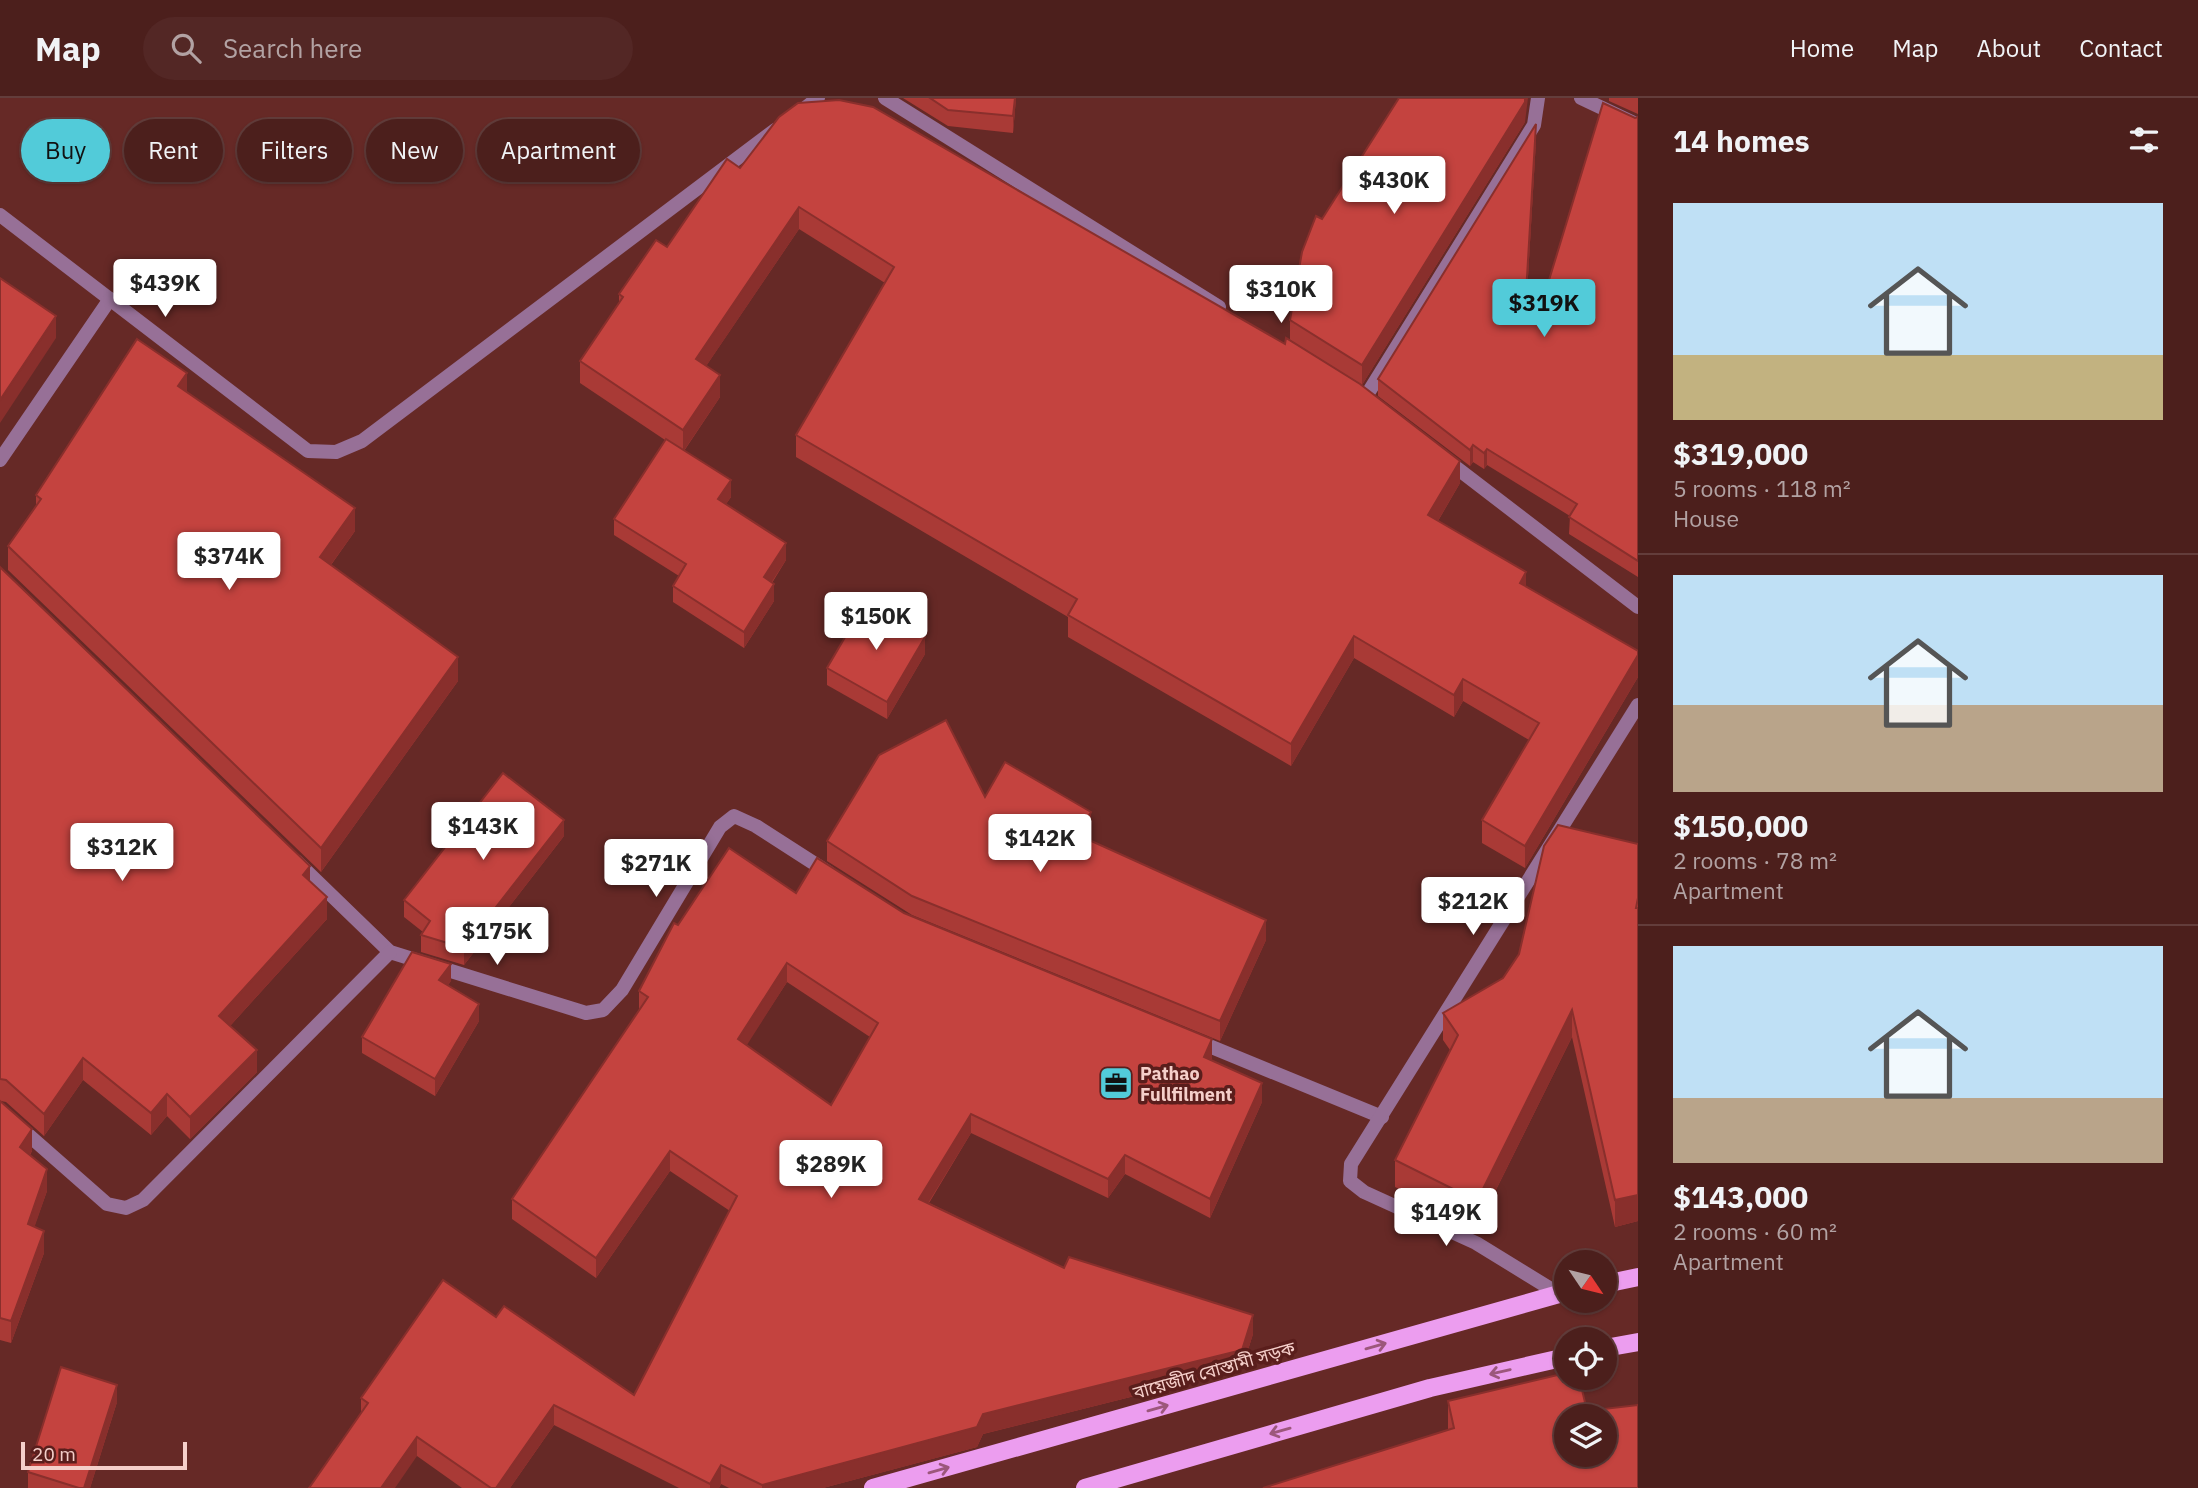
<!DOCTYPE html>
<meta charset="utf-8">
<style>
body{margin:0;font-family:"IBM Plex Sans","Noto Sans Bengali",sans-serif;background:#532725;color:#f1f3f6;height:100vh;display:flex;flex-direction:column;font-size:26px;white-space:nowrap}
*{box-sizing:border-box;margin:0}
p{font-size:23px;color:#b2a2a3}
.icon{flex:none;width:38px;height:38px;fill:none;stroke:currentColor;stroke-width:2;stroke-linecap:round;stroke-linejoin:round}
.map{position:relative;flex:1;overflow:hidden}
.side{display:flex;flex-direction:column;background:#4c1f1c;width:560px}
.side>*{flex:none}
.guide{position:absolute;left:21px;top:21px;width:665px;height:63px;display:flex;gap:14px}
.needle{width:46px;rotate:125deg}
.controls{position:absolute;left:1554px;top:1152px;display:grid;gap:14px}
.controls a{display:grid;place-items:center;width:63px;height:63px;border-radius:50%;background:#4c1f1c;box-shadow:0 2px 5px #0004,0 0 0 2px #633d3b;font-size:35px}
.scale{position:absolute;left:21px;bottom:18px;width:166px;box-sizing:border-box;padding-left:7px;border:4px solid #f5cfca;border-top:0;font-size:19px;line-height:24px;white-space:nowrap;color:#f5cfca;-webkit-text-stroke:5px #5a1e1c;paint-order:stroke}
.price{position:absolute;translate:-50% -60px;padding:0 16px;border-radius:7px;background:#fff;color:#222;font-size:23px;line-height:46px;filter:drop-shadow(0 2px 4px #0008)}
.price::after{content:'';position:absolute;left:50%;top:42px;width:21px;height:16px;margin-left:-10px;background:inherit;clip-path:polygon(0 0,100% 0,50% 100%)}
.price.active{background:#52cbd9;color:#111}
ul{padding:0;list-style:none}
li{display:grid;align-content:center;gap:14px;height:371px;padding:0 35px}
li+li{border-top:2px solid #633d3b}
li span{display:grid;place-items:center;height:217px;border-radius:0px;color:#555}
li>.icon{margin-inline-start:auto}
span .icon{width:126px;height:126px;fill:#fffc;stroke-width:1}
li b{font-size:30px}
h2{display:flex;justify-content:space-between;align-items:center;height:84px;padding:0 35px;font-size:30px}
.chip{padding:0 24px;border-radius:32px;background:#4c1f1c;box-shadow:0 2px 5px #0004,0 0 0 2px #633d3b;font-size:24px;line-height:63px}
.chip.active{background:#52cbd9;color:#111}
header{display:flex;align-items:center;gap:42px;box-sizing:border-box;height:98px;padding:0 35px;background:#4c1f1c;border-bottom:2px solid #633d3b}
header strong{font-size:33px}
nav{display:flex;gap:38px;margin-inline-start:auto;font-size:24px}
.search{width:490px;height:63px;background:#532725;display:flex;align-items:center;gap:18px;box-sizing:border-box;padding:0 24px;border-radius:38px;color:#b2a2a3;font-size:26px}
main{display:flex;flex:1;min-height:0}
.map>svg:first-child{display:block}
.lines{fill:none;stroke-linecap:round;stroke-linejoin:round}
.minor{stroke:#977097;stroke-width:14}
.primary{stroke:#ec9def;stroke-width:18}
.wall{fill:#a93a36;fill-rule:evenodd}
.shaded-wall{fill:#892f2c}
.building{fill:#c4433f;stroke:#892f2c;stroke-width:2;fill-rule:evenodd}
.oneway{stroke:#9c577b}
.labels{text-anchor:middle;dominant-baseline:central;stroke-width:7;stroke-linejoin:round;paint-order:stroke}
.poi-label{font-size:18px;font-weight:bold;fill:#f5cfca;stroke:#5a1e1c;text-anchor:start}
.street-label{font-size:18px;fill:#f5cfca;stroke:#5a1e1c}
</style>
<header>
<strong>Map</strong>
<div class="search"><svg class="icon" aria-label="search" viewBox="0 0 24 24"><circle cx="10" cy="10" r="6"/><path d="M15 15l6 6"/></svg>Search here</div>
<nav><a>Home</a><a>Map</a><a>About</a><a>Contact</a></nav>
</header>
<main>
<div class="map">
<svg width="1638" height="1390" viewBox="0 0 1638 1390">
<rect width="100%" height="100%" fill="#662926"/>
<g class="lines">
<g class="minor">
<polyline points="885,0 1219,209"/>
<polyline points="1581,0 1638,27"/>
<polyline points="800,14 818,0"/>
<polyline points="0,117 308,353 336,354 362,343 775,32"/>
<polyline points="1365,300 1534,27 1538,0"/>
<polyline points="1445,361 1638,509"/>
<polyline points="0,362 110,201"/>
<polyline points="296,763 390,854 586,915 603,912 622,892 720,729 734,718 756,728 829,775"/>
<polyline points="1197,943 1382,1019"/>
<polyline points="0,1012 107,1106 126,1110 143,1102 390,854"/>
<polyline points="1559,1196 1476,1145 1364,1094 1350,1083 1351,1066 1638,607"/>
</g>
<g class="primary">
<polyline points="1605,1186 1638,1179"/>
<polyline points="1605,1250 1638,1244"/>
<polyline points="873,1390 1566,1194"/>
<polyline points="1085,1390 1430,1290 1566,1259"/>
</g>
</g>
<g class="wall">
<polygon points="903,0 1016,0 1013,35 948,28"/>
<polygon points="1609,0 1638,0 1638,16 1609,3"/>
<polygon points="1638,19 1638,479 1569,436 1570,418 1487,367 1484,371 1473,364 1470,368 1378,298 1378,281 1536,42 1526,213 1539,215 1635,20"/>
<polygon points="1525,24 1362,287 1290,242 1290,222 1322,121"/>
<polygon points="740,70 1460,385 1438,423 1526,488 1638,553 1638,579 1525,770 1482,745 1482,722 1529,642 1463,603 1454,619 1354,560 1291,668 1068,539 1068,519 796,359 796,337 885,185 799,131 706,268 720,299 684,353 731,399 726,406 786,462 772,485 774,503 744,550 673,504 673,488 679,478 614,437 614,421 665,342 580,285 580,263 619,205 619,196 667,149"/>
<polygon points="187,294 355,433 331,467 458,583 321,774 8,472 8,448 36,408 36,397"/>
<polygon points="0,469 310,783 327,821 230,928 257,974 190,1041 167,1018 151,1037 83,982 44,1038 6,1004 1,1003 32,1053 30,1057 47,1093 34,1129 44,1155 11,1245 0,1242"/>
<polygon points="925,556 887,621 827,587 827,570"/>
<polygon points="985,699 1091,734 1087,741 1266,842 1220,943 912,817 827,763 827,743"/>
<polygon points="564,738 464,867 421,854 421,837 423,834 404,819 404,802"/>
<polygon points="1638,746 1638,1123 1615,1129 1572,939 1477,1130 1395,1089 1395,1062 1450,952 1443,942 1443,915 1503,880"/>
<path d="M 796,795 L 904,815 L 1212,960 L 1211,962 L 1262,1004 L 1210,1120 L 1125,1076 L 1108,1100 L 971,1035 L 929,1105 L 1064,1170 L 1253,1236 L 1242,1271 L 983,1336 L 977,1349 L 823,1390 L 729,1390 L 721,1386 L 719,1390 L 679,1390 L 554,1327 L 510,1390 L 462,1390 L 417,1358 L 361,1315 L 361,1300 L 496,1219 L 634,1297 L 730,1113 L 670,1073 L 596,1180 L 512,1121 L 512,1101 L 639,912 L 639,893 L 678,827 ZM 787,884 L 870,939 L 831,1007 L 746,947 Z"/>
<polygon points="451,883 448,887 479,923 435,998 362,955 362,939"/>
<polygon points="1448,1303 1587,1313 1448,1332"/>
<polygon points="117,1304 90,1390 28,1390 28,1374"/>
</g>
<g class="shaded-wall">
<polygon points="1015,0 1016,0 1013,35 1013,18"/>
<polygon points="1525,0 1528,0 1525,24 1362,287 1362,267"/>
<polygon points="1536,26 1536,42 1525,229 1525,213"/>
<polygon points="799,109 799,131 696,283 696,261"/>
<polygon points="56,218 56,240 0,325 0,302"/>
<polygon points="187,275 187,299 178,288"/>
<polygon points="720,277 720,299 683,354 683,332"/>
<polygon points="1473,347 1473,364 1470,368 1470,352"/>
<polygon points="1487,351 1487,367 1484,371 1484,355"/>
<polygon points="1460,363 1460,385 1428,440 1428,417"/>
<polygon points="731,382 731,399 718,418 718,401"/>
<polygon points="355,410 355,433 320,482 320,459"/>
<polygon points="786,445 786,462 764,496 764,479"/>
<polygon points="1526,474 1526,496 1520,485"/>
<polygon points="774,486 774,503 744,550 744,534"/>
<polygon points="1354,538 1354,560 1291,668 1291,646"/>
<polygon points="925,539 925,556 887,621 887,604"/>
<polygon points="1638,557 1638,579 1525,770 1525,748"/>
<polygon points="458,559 458,583 321,774 321,750"/>
<polygon points="1463,581 1463,603 1454,619 1454,597"/>
<polygon points="1091,714 1091,734 1078,757 1078,737"/>
<polygon points="564,722 564,738 464,867 464,850"/>
<polygon points="310,768 310,790 303,777"/>
<polygon points="327,799 327,821 219,940 219,918"/>
<polygon points="1266,822 1266,842 1220,943 1220,923"/>
<polygon points="787,865 787,884 738,961 738,941"/>
<polygon points="451,866 451,883 439,899 439,882"/>
<polygon points="479,906 479,923 435,998 435,981"/>
<polygon points="1572,912 1572,939 1477,1130 1477,1103"/>
<polygon points="1212,941 1212,960 1204,978 1204,959"/>
<polygon points="257,952 257,974 190,1041 190,1019"/>
<polygon points="83,960 83,982 44,1038 44,1016"/>
<polygon points="1262,985 1262,1004 1210,1120 1210,1101"/>
<polygon points="167,996 167,1018 151,1037 151,1015"/>
<polygon points="971,1016 971,1035 919,1120 919,1101"/>
<polygon points="32,1031 32,1053 20,1071 20,1049"/>
<polygon points="670,1053 670,1073 596,1180 596,1160"/>
<polygon points="1125,1057 1125,1076 1108,1100 1108,1081"/>
<polygon points="47,1071 47,1093 28,1148 28,1126"/>
<polygon points="1638,1097 1638,1123 1615,1129 1615,1102"/>
<polygon points="44,1133 44,1155 11,1245 11,1223"/>
<polygon points="1253,1217 1253,1236 1242,1271 983,1336 977,1349 823,1390 762,1390 762,1387 983,1316"/>
<polygon points="117,1287 117,1304 90,1390 84,1390"/>
<polygon points="554,1307 554,1327 510,1390 496,1390"/>
<polygon points="417,1339 417,1358 395,1390 381,1390"/>
<polygon points="721,1367 721,1386 719,1390 710,1390 710,1386"/>
</g>
<g class="building">
<polygon points="930,0 1015,0 1013,18 948,12"/>
<polygon points="1399,0 1525,0 1525,4 1362,267 1290,222 1302,154 1316,118 1322,121"/>
<polygon points="839,2 873,9 1285,246 1286,240 1360,286 1460,363 1428,417 1526,474 1520,485 1638,553 1638,557 1525,748 1482,722 1539,625 1463,581 1454,597 1354,538 1291,646 1068,517 1077,501 796,337 894,169 799,109 696,261 720,277 683,332 580,263 623,199 619,196 656,142 667,149 727,61 740,70 779,19 798,5"/>
<polygon points="1603,5 1635,20 1638,19 1638,463 1569,419 1577,406 1487,351 1484,355 1473,347 1470,352 1378,281 1536,26 1525,213 1539,215"/>
<polygon points="0,180 56,218 0,302"/>
<polygon points="137,241 187,275 178,288 355,410 320,459 458,559 321,750 8,448 41,401 36,397"/>
<polygon points="666,341 731,382 718,401 786,445 764,479 774,486 744,534 673,488 686,466 614,421"/>
<polygon points="0,469 310,768 303,777 327,799 219,918 257,952 190,1019 167,996 151,1015 83,960 44,1016 6,982 0,981"/>
<polygon points="865,505 925,539 887,604 827,570"/>
<polygon points="946,622 985,699 1005,664 1091,714 1078,737 1266,822 1220,923 912,798 827,743 879,657"/>
<polygon points="503,675 564,722 464,850 421,837 430,823 404,802"/>
<polygon points="1558,727 1638,746 1638,800 1636,810 1638,810 1638,1097 1615,1102 1572,912 1477,1103 1395,1062 1458,937 1443,915 1503,880 1519,856 1544,748"/>
<path d="M 729,750 L 796,795 L 817,760 L 904,815 L 1212,941 L 1204,959 L 1262,985 L 1210,1101 L 1125,1057 L 1108,1081 L 971,1016 L 919,1101 L 1064,1170 L 1069,1159 L 1253,1217 L 1242,1252 L 983,1316 L 977,1329 L 762,1387 L 721,1367 L 710,1386 L 554,1307 L 496,1390 L 491,1390 L 417,1339 L 381,1390 L 309,1390 L 368,1305 L 361,1300 L 443,1182 L 496,1219 L 504,1208 L 634,1297 L 737,1098 L 670,1053 L 596,1160 L 512,1101 L 648,899 L 639,893 L 674,825 L 678,827 ZM 787,865 L 878,925 L 831,1007 L 738,941 Z"/>
<polygon points="412,854 451,866 439,882 479,906 435,981 362,939"/>
<polygon points="0,1003 32,1031 20,1049 47,1071 28,1126 44,1133 11,1223 0,1220"/>
<polygon points="61,1269 117,1287 84,1390 79,1390 28,1374"/>
<path d="M 1566,1275 L 1566,1279 L 1579,1279 L 1587,1313 L 1638,1307 L 1638,1390 L 1263,1390 L 1454,1330 L 1448,1303 ZM 1566,1318 L 1605,1318 L 1605,1356 L 1566,1356 Z"/>
</g>
<defs><path id="oneway-shaft" d="M-6 0H5M1.5-3L5.5 0L1.5 3" fill="none" stroke-width="1.6" stroke-linecap="round" stroke-linejoin="round" transform="scale(1.75)"/></defs>
<g class="oneway">
<use href="#oneway-shaft" transform="translate(1376 1248) rotate(-16)"/>
<use href="#oneway-shaft" transform="translate(1500 1274) rotate(167)"/>
<use href="#oneway-shaft" transform="translate(1158 1310) rotate(-16)"/>
<use href="#oneway-shaft" transform="translate(1280 1333) rotate(164)"/>
<use href="#oneway-shaft" transform="translate(939 1372) rotate(-16)"/>
</g>
<defs>
<g id="office-square" transform="scale(1.75)"><rect x="-9" y="-9" width="18" height="18" rx="4" fill="#52cbd9" stroke="#5a1e1c"/><path d="M-6-3h4V-5.5h4V-3h4V5H-6ZM-1-4.5V-3h2v-1.5ZM-6 0V1H6V0Z" fill="#111"/></g>
</defs>
<g fill-rule="evenodd">
<use href="#office-square" x="1116" y="985"/>
</g>
<g class="labels">
<g class="poi-label">
<text x="1140" y="975">Pathao<tspan x="1140" dy="21">Fullfilment</tspan></text>
</g>
<g class="street-label">
<text transform="translate(1214 1272) rotate(-16)">বায়েজীদ বোস্তামী সড়ক</text>
</g>
</g>
</svg>
<div class="controls">
<a><svg class="needle" viewBox="-14 -14 28 28"><path d="M0-13l5 13h-10z" fill="#e53935"/><path d="M0 13l5-13h-10z" fill="#b2a2a3"/></svg></a>
<a><svg class="icon" aria-label="locate" viewBox="0 0 24 24"><circle cx="12" cy="12" r="6"/><path d="M12 2v4M12 18v4M2 12h4M18 12h4"/></svg></a>
<a><svg class="icon" aria-label="layers" viewBox="0 0 24 24"><path d="M12 4l9 5-9 5-9-5zM3 14l9 5 9-5"/></svg></a>
</div>
<div class="scale">20 m</div>
<b class="price" style="left:1394px;top:118px">$430K</b>
<b class="price" style="left:165px;top:221px">$439K</b>
<b class="price" style="left:1281px;top:227px">$310K</b>
<b class="price active" style="left:1544px;top:241px">$319K</b>
<b class="price" style="left:229px;top:494px">$374K</b>
<b class="price" style="left:876px;top:554px">$150K</b>
<b class="price" style="left:483px;top:764px">$143K</b>
<b class="price" style="left:1040px;top:776px">$142K</b>
<b class="price" style="left:122px;top:785px">$312K</b>
<b class="price" style="left:656px;top:801px">$271K</b>
<b class="price" style="left:1473px;top:839px">$212K</b>
<b class="price" style="left:497px;top:869px">$175K</b>
<b class="price" style="left:831px;top:1102px">$289K</b>
<b class="price" style="left:1446px;top:1150px">$149K</b>
<div class="guide">
<a class="chip active">Buy</a>
<a class="chip">Rent</a>
<a class="chip">Filters</a>
<a class="chip">New</a>
<a class="chip">Apartment</a>
</div>
</div>
<section class="side">
<h2>14 homes<svg class="icon" aria-label="filters" viewBox="0 0 24 24"><path d="M4 7h16M4 17h16"/><circle cx="9" cy="7" r="2"/><circle cx="15" cy="17" r="2"/></svg></h2>
<ul>
<li><span style="background:linear-gradient(#bfe0f5 70%,#c2b280 0)"><svg class="icon" aria-label="home" viewBox="0 0 24 24"><path d="M3 11l9-7 9 7M6 9v11h12V9"/></svg></span><div><b>$319,000</b><p>5 rooms · 118 m²</p><p>House</p></div></li>
<li><span style="background:linear-gradient(#bfe0f5 60%,#b9a48a 0)"><svg class="icon" aria-label="home" viewBox="0 0 24 24"><path d="M3 11l9-7 9 7M6 9v11h12V9"/></svg></span><div><b>$150,000</b><p>2 rooms · 78 m²</p><p>Apartment</p></div></li>
<li><span style="background:linear-gradient(#bfe0f5 70%,#b9a48a 0)"><svg class="icon" aria-label="home" viewBox="0 0 24 24"><path d="M3 11l9-7 9 7M6 9v11h12V9"/></svg></span><div><b>$143,000</b><p>2 rooms · 60 m²</p><p>Apartment</p></div></li>
</ul>
</section>
</main>
